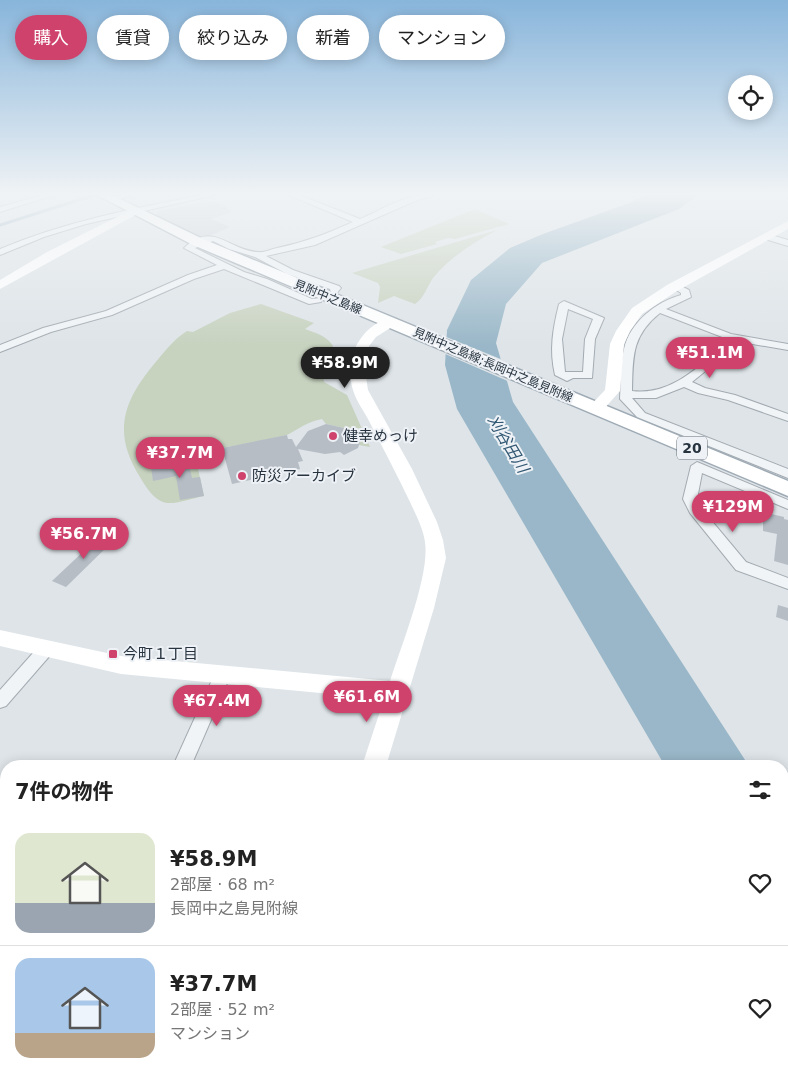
<!DOCTYPE html>
<html lang="ja">
<meta charset="utf-8">
<style>
body{margin:0;font-family:"DejaVu Sans","Noto Sans JP",sans-serif;background:#f6f6f6;color:#222;height:100vh;display:flex;flex-direction:column;font-size:19px;white-space:nowrap}
*{box-sizing:border-box;margin:0}
p{font-size:16px;color:#767676}
.icon{flex:none;width:28px;height:28px;fill:none;stroke:currentColor;stroke-width:2;stroke-linecap:round;stroke-linejoin:round}
.map{position:relative;flex:1;overflow:hidden}
.sheet{position:absolute;left:0px;top:760px;width:789px;height:321px;display:flex;flex-direction:column;background:#fff;border-radius:20px 20px 0 0;box-shadow:0 2px 12px #0003}
.sheet>*{flex:none}
.hud{position:absolute;left:15px;top:15px;width:500px;height:45px;display:flex;gap:10px}
.fabs{position:absolute;left:728px;top:75px;display:grid;gap:10px}
.fabs a{display:grid;place-items:center;width:45px;height:45px;border-radius:50%;background:#fff;box-shadow:0 2px 12px #0003;font-size:25px}
.price{position:absolute;translate:-50% -42px;padding:0 11px;border-radius:18px;background:#ce426c;color:#fff;font-size:16px;line-height:32px;filter:drop-shadow(0 1px 2px #0008)}
.price::after{content:'';position:absolute;left:50%;top:30px;width:15px;height:11px;margin-left:-8px;background:inherit;clip-path:polygon(0 0,100% 0,50% 100%)}
.price.on{background:#222;color:#fff}
ul{padding:0;list-style:none}
li{display:flex;align-items:center;gap:15px;height:125px;padding:0 15px}
li+li{border-top:1px solid #e0e0e0}
li span{display:grid;place-items:center;flex:none;width:140px;height:100px;border-radius:15px;color:#555}
li>.icon{margin-inline-start:auto}
span .icon{width:60px;height:60px;fill:#fffc;stroke-width:1}
li b{font-size:21px}
h2{display:flex;justify-content:space-between;align-items:center;height:60px;padding:0 15px;font-size:21px}
.chip{padding:0 18px;border-radius:22px;background:#fff;box-shadow:0 2px 12px #0003;font-size:18px;line-height:45px}
.chip.on{background:#ce426c;color:#fff}
.map>svg:first-child{display:block}
.built{fill:#ccd3da}
.green{fill:#c7d2bf}
.water{fill:#99b7c8}
.pier{fill:#dee4e8}
.lines{fill:none;stroke-linecap:round;stroke-linejoin:round}
.stream{stroke:#99b7c8;stroke-width:3}
.building{fill:#b6bdc5}
.street-casing{stroke:#a3abb2;stroke-width:2}
.primary-casing{stroke:#9eaab4;stroke-width:3}
.street{fill:#f1f4f6;fill-rule:evenodd}
.secondary{fill:#fff;fill-rule:evenodd}
.primary{fill:#fff;fill-rule:evenodd}
.poi-dot{fill:#ce426c;stroke:#eef2f6;stroke-width:2}
.labels{text-anchor:middle;dominant-baseline:central;stroke-width:4;stroke-linejoin:round;paint-order:stroke}
.far-street-label{font-size:12px;fill:#27333f;stroke:#eef2f6}
.shield{fill:#eef2f6;stroke:#636c76;stroke-width:1}
.shield-label{font-size:14px;font-weight:bold;fill:#27333f}
.poi-label{font-size:15px;fill:#27333f;stroke:#eef2f6;text-anchor:start}
.water-label{font-size:16px;font-style:italic;fill:#325873;stroke:#eef2f6}
</style>
<div class="map">
<svg width="788" height="1081" viewBox="0 0 788 1081">
<rect width="100%" height="100%" fill="#dee4e8"/>
<polygon class="built" points="213,201 228,207 226,208 232,212 211,219 230,227 214,234 203,237 156,216 158,211"/>
<g class="green">
<polygon points="475,209 509,224 455,239 448,238 435,242 437,244 401,254 381,247"/>
<path d="M 497,230 C 473,243 450,257 433,278 C 427,287 424,298 415,304 L 394,296 L 378,303 L 380,287 L 378,283 L 352,273 Z"/>
<path d="M 261,304 L 314,323 L 305,329 C 316,333 327,336 333,346 L 323,376 L 324,382 L 347,395 L 370,447 L 359,445 L 360,437 L 352,437 L 344,428 L 326,424 L 322,419 C 307,422 300,428 287,435 C 277,440 236,445 222,448 L 223,453 L 217,454 L 217,456 L 196,460 L 204,496 C 193,498 178,504 167,503 C 154,501 146,487 140,477 C 112,433 123,401 155,363 C 165,351 173,340 187,331 L 193,332 L 230,313 Z"/>
</g>
<g class="water">
<polygon points="645,195 698,195 679,209 542,263 506,304 496,343 513,402 749,766 665,766 457,409 445,365 447,330 471,280 510,248 543,234 632,202"/>
<polygon points="783,818 788,827 788,976 782,966"/>
</g>
<polygon class="pier" points="444,336 503,360 510,382 443,353"/>
<g class="lines">
<polyline class="stream" points="0,225 94,195"/>
</g>
<g class="building">
<polygon points="326,424 344,428 353,437 362,436 358,448 344,455 340,452 325,454 298,449 303,461 298,462 300,469 232,484 222,448 287,435 288,439 292,439 296,447 308,431"/>
<polygon points="188,460 192,478 200,477 204,496 180,500 176,476 153,481 151,467"/>
<polygon points="763,512 784,517 784,519 788,520 788,565 774,561 777,534 763,531"/>
<polygon points="104,532 117,537 66,587 52,581"/>
<polygon points="778,605 788,608 788,621 776,617"/>
</g>
<g class="lines">
<g class="street-casing">
<g id="street">
<polygon points="43,195 54,195 0,212 0,207"/>
<polygon points="121,195 132,195 113,201 109,199"/>
<path d="M 202,195 L 215,195 L 86,224 L 44,237 L 0,255 L 0,249 C 67,221 132,209 202,195 Z"/>
<path d="M 289,195 L 299,195 L 360,219 C 383,209 409,192 435,195 L 415,201 L 315,245 L 266,256 L 293,270 L 339,286 L 341,288 L 337,293 L 334,294 L 331,293 L 330,289 L 287,274 L 255,257 L 229,249 L 213,241 L 195,248 L 244,272 L 267,279 L 312,299 L 321,298 L 321,302 L 309,304 L 224,269 L 194,279 L 112,315 L 51,332 L 0,352 L 0,345 L 43,328 L 106,311 L 188,275 L 217,265 L 184,248 C 213,220 229,251 258,252 C 264,253 271,249 277,248 C 306,242 326,234 353,222 Z"/>
<polygon points="768,234 788,240 788,246 765,239 765,235"/>
<path d="M 675,283 L 689,290 L 691,297 L 666,309 L 731,334 L 788,344 L 788,350 L 741,342 L 692,382 L 705,388 L 735,395 L 788,414 L 788,421 L 728,400 L 698,393 L 684,387 L 656,398 L 632,398 L 645,413 L 788,469 L 788,478 L 637,417 L 620,399 C 621,383 620,365 624,349 C 630,322 656,302 681,295 L 681,293 L 670,286 ZM 660,313 L 730,340 C 701,364 673,396 632,391 C 633,358 631,336 660,313 Z"/>
<path d="M 564,301 L 604,318 L 595,339 L 592,378 L 573,378 L 567,381 L 555,375 C 549,350 553,328 559,304 ZM 568,309 L 593,319 L 585,339 L 583,372 L 565,372 L 562,339 Z"/>
<polygon points="697,462 788,500 788,509 702,473 697,499 701,508 746,562 788,578 788,589 736,570 690,513 683,499 691,466"/>
<polygon points="47,642 53,644 55,648 53,652 6,706 0,708 0,690 41,644"/>
<polygon points="223,667 229,669 231,674 191,766 173,766 217,669"/>
<polygon points="0,828 6,829 6,847 0,846"/>
<polygon points="6,941 6,965 0,967 0,943"/>
<polygon points="611,1075 638,1075 641,1081 614,1081"/>
</g>
</g>
<g class="primary-casing">
<polygon id="primary" points="97,195 112,195 203,239 788,481 788,496 193,245"/>
</g>
<use href="#street" class="street"/>
<g class="secondary">
<polygon points="135,208 140,211 139,213 0,289 0,280 47,252"/>
<polygon points="788,221 788,229 677,291 642,314 630,331 624,344 620,391 602,411 590,411 588,408 605,390 610,344 616,331 632,308 667,285"/>
<path d="M 390,318 L 395,319 L 397,322 L 395,325 L 376,337 L 369,346 L 364,364 L 368,390 L 412,469 L 437,522 L 443,540 L 446,558 L 434,608 L 386,766 L 362,766 L 384,699 L 121,674 L 0,646 L 0,630 L 121,656 L 390,681 C 401,646 430,575 425,542 C 423,528 416,515 410,502 C 397,475 383,448 369,421 C 364,411 356,401 353,390 C 343,361 359,326 390,318 Z"/>
<polygon points="258,1075 290,1075 289,1081 257,1081"/>
</g>
<use href="#primary" class="primary"/>
</g>
<linearGradient id="sky" x2="0" y2="1"><stop stop-color="#88b5db"/><stop offset="0.56" stop-color="#f0f3f5"/><stop offset="1" stop-color="#f0f3f5" stop-opacity="0"/></linearGradient>
<rect width="788" height="346" fill="url(#sky)"/>
<g class="poi-dot">
<circle cx="333" cy="436" r="5"/>
<circle cx="242" cy="476" r="5"/>
<rect x="108" y="649" width="10" height="10" rx="2.5"/>
</g>
<g class="labels">
<g class="far-street-label">
<text transform="translate(328 297) rotate(22)">見附中之島線</text>
<text transform="translate(493 365) rotate(23)">見附中之島線;長岡中之島見附線</text>
</g>
<rect class="shield" x="677" y="436.5" width="30" height="23" rx="4"/>
<g class="shield-label">
<text x="692" y="448">20</text>
</g>
<g class="poi-label">
<text x="343" y="436">健幸めっけ</text>
<text x="252" y="476">防災アーカイブ</text>
<text x="123" y="654">今町１丁目</text>
</g>
<g class="water-label">
<text transform="translate(508 444) rotate(59)">刈谷田川</text>
</g>
</g>
</svg>
<div class="fabs">
<a><svg class="icon" aria-label="locate" viewBox="0 0 24 24"><circle cx="12" cy="12" r="6"/><path d="M12 2v4M12 18v4M2 12h4M18 12h4"/></svg></a>
</div>
<b class="price" style="left:710px;top:379px">¥51.1M</b>
<b class="price on" style="left:345px;top:389px">¥58.9M</b>
<b class="price" style="left:180px;top:479px">¥37.7M</b>
<b class="price" style="left:733px;top:533px">¥129M</b>
<b class="price" style="left:84px;top:560px">¥56.7M</b>
<b class="price" style="left:367px;top:723px">¥61.6M</b>
<b class="price" style="left:217px;top:727px">¥67.4M</b>
<div class="hud">
<a class="chip on">購入</a>
<a class="chip">賃貸</a>
<a class="chip">絞り込み</a>
<a class="chip">新着</a>
<a class="chip">マンション</a>
</div>
<section class="sheet">
<h2>7件の物件<svg class="icon" aria-label="filters" viewBox="0 0 24 24"><path d="M4 7h16M4 17h16"/><circle cx="9" cy="7" r="2"/><circle cx="15" cy="17" r="2"/></svg></h2>
<ul>
<li><span style="background:linear-gradient(#dfe7d0 70%,#9aa5b1 0)"><svg class="icon" aria-label="home" viewBox="0 0 24 24"><path d="M3 11l9-7 9 7M6 9v11h12V9"/></svg></span><div><b>¥58.9M</b><p>2部屋 · 68 m²</p><p>長岡中之島見附線</p></div><svg class="icon" aria-label="heart" viewBox="0 0 24 24"><path d="M12 20l-8-8c-3-5 5-10 8-4 3-6 11-1 8 4z"/></svg></li>
<li><span style="background:linear-gradient(#a9c7e8 75%,#b9a48a 0)"><svg class="icon" aria-label="home" viewBox="0 0 24 24"><path d="M3 11l9-7 9 7M6 9v11h12V9"/></svg></span><div><b>¥37.7M</b><p>2部屋 · 52 m²</p><p>マンション</p></div><svg class="icon" aria-label="heart" viewBox="0 0 24 24"><path d="M12 20l-8-8c-3-5 5-10 8-4 3-6 11-1 8 4z"/></svg></li>
</ul>
</section>
</div>
